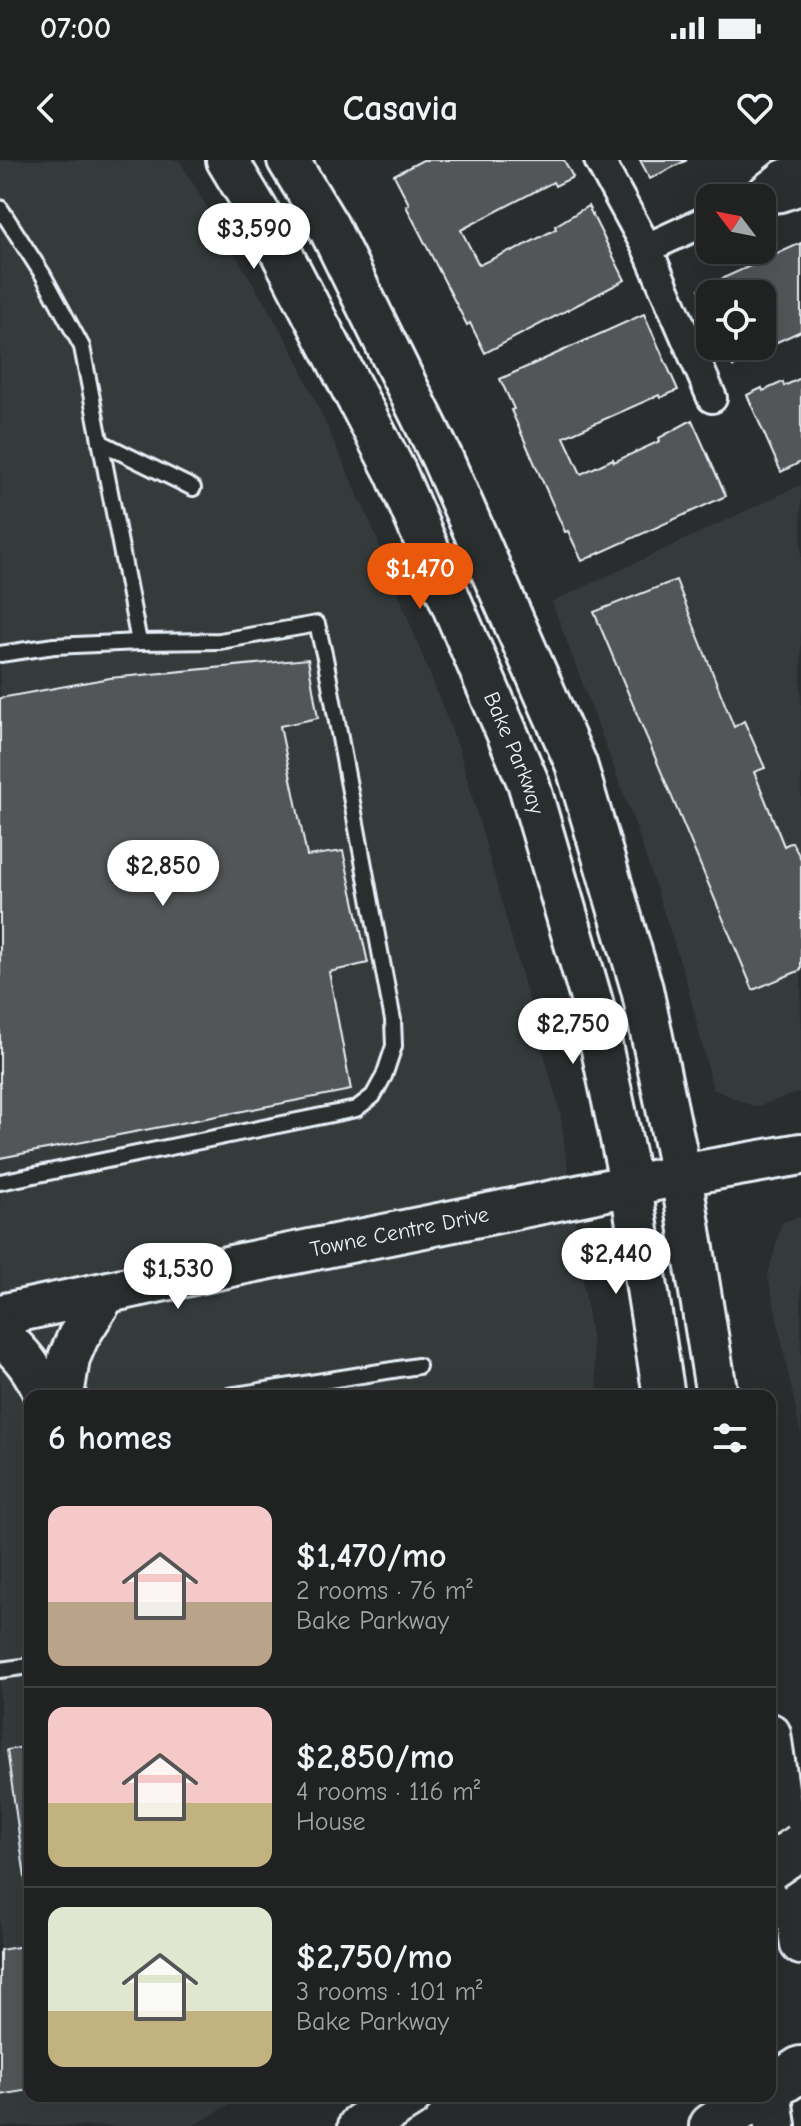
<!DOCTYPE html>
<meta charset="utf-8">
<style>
body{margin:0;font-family:"Comic Neue",sans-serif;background:#282a2a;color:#f1f3f6;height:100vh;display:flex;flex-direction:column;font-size:30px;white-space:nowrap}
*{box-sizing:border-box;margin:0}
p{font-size:26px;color:#a2a4a5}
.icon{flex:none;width:44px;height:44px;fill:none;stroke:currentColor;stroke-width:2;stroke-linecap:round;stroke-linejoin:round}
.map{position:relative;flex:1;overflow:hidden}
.details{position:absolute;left:24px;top:1230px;width:752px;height:712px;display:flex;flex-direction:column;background:#202222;border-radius:16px;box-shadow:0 8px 32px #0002,0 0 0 2px #3d3f40}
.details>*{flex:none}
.needle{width:52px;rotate:302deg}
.buttons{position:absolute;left:696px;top:24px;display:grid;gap:16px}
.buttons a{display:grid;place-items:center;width:80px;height:80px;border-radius:16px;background:#202222;box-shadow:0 8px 32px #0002,0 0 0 2px #3d3f40;font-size:40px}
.price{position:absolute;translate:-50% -68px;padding:0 18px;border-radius:28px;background:#fff;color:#222;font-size:26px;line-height:52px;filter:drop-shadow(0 2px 4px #0008)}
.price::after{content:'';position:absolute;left:50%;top:48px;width:24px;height:18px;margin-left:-12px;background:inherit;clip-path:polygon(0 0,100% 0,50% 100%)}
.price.selected{background:#ea580c;color:#fff}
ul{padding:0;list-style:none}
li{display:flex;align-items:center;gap:24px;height:200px;padding:0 24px}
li+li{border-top:2px solid #3d3f40}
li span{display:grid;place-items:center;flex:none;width:224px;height:160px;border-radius:16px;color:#555}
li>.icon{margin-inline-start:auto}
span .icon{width:96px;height:96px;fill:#fffc;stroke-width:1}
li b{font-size:34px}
h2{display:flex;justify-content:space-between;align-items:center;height:96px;padding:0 24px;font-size:34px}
.status{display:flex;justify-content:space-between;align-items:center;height:56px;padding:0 40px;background:#202222;direction:ltr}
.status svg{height:22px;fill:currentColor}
header{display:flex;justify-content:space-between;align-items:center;height:104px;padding:0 24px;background:#202222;font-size:36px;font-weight:800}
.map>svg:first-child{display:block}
.built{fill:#363a3b}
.building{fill:#535759;stroke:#e8f1f8;stroke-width:2}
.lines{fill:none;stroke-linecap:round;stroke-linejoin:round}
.lane-casing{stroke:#e8f1f8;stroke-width:20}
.street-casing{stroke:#e8f1f8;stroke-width:34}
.secondary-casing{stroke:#e8f1f8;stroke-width:46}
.highway-casing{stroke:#e8f1f8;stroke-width:50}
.lane{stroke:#2a2d2e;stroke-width:14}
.street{stroke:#2a2d2e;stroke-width:28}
.secondary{stroke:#2a2d2e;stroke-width:40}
.highway{stroke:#2a2d2e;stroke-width:44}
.highway-bridge-casing{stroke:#e8f1f8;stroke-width:50;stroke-linecap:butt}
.highway-bridge{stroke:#2a2d2e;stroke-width:44}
.labels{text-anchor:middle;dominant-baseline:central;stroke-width:6;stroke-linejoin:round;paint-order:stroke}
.street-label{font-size:22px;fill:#e8f1f8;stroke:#2a2d2e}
</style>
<div class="status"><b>07:00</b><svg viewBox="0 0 49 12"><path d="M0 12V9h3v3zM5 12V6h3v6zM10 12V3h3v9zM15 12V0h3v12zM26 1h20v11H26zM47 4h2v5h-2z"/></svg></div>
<header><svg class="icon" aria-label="back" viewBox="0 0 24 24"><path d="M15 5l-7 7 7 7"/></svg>Casavia<svg class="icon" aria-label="heart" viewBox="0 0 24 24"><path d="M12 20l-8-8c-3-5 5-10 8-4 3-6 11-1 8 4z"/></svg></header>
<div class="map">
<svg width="801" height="1966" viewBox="0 0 801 1966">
<rect width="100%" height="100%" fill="#2a2d2e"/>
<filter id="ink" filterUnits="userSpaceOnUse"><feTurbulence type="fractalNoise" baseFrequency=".0125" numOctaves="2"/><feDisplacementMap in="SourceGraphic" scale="16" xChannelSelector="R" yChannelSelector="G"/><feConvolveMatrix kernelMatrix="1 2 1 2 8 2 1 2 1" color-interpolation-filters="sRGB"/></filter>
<g filter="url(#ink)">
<g class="built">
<polygon points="0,0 179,0 292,189 371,364 459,589 560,952 599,1236 30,1236 30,1936 245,1936 193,1966 0,1966"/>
<polygon points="801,325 801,932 755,947 713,929 686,820 636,667 552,442"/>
<polygon points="801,1057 801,1275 768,1115 782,1062"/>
</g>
<g class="building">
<polygon points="423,0 564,0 573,17 555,26 553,22 461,70 479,105 511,90 512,92 556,69 555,66 588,46 625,120 485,193 470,163 467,165 406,46 409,44 394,15"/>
<polygon points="640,0 687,0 650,19"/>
<polygon points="801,83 801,171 751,194 752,198 733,207 724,186 762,186 762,134 710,134 710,153 699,129"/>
<polygon points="644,154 678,230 660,238 659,235 564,277 581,314 613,299 614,302 660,281 659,278 692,260 726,336 582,401 568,371 565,372 511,250 514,249 500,219"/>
<polygon points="801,218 801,302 781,312 747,235 762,228 763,231 783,222 784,226"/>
<polygon points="676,420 734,567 744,561 765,608 754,612 784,686 792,682 801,699 801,810 753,830 594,452"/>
<polygon points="308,499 318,558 280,566 307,696 343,691 368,803 329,812 351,930 0,998 0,538 110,518"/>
<polygon points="30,1586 30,1731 27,1732 7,1590"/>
<polygon points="30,1785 30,1930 0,1935 0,1790"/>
</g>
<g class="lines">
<g class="lane-casing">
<g id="lane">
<polyline points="0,48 43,115 82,187 139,482"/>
<polyline points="100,282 193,328"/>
<polyline points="0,494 54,486 139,482 220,481 317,464 325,498 388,834 393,860 394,886 384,916 373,936 356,949 0,1022"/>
<polyline points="229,1236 418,1206"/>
<polyline points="0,1510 30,1506"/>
</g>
</g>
<g class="street-casing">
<g id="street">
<polyline points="599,0 647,88 712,238"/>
<polyline points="753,38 782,15 801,7"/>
<polyline points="762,39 781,37 801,30"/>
<polyline points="647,88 710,59"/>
</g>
</g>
<g class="secondary-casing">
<g id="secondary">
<path id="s1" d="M 227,0 L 271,73 L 396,313 L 528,622 L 592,842 L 631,1026 L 664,1236"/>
<polyline points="288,0 328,66 442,298 576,604 642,829 681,1015 717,1236"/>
<path id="s2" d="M 0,1155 L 236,1105 L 681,1015 L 801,994"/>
<path d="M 0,1175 C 21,1193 35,1210 45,1236"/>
<polyline points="63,1236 69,1198 78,1177 105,1134"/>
<polyline points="770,1574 801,1784"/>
<polyline points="770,1930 775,1966"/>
</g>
</g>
<g class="highway-casing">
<g id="highway">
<polyline points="770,1929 801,1909"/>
<polyline points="361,1966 409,1936"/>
<polyline points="712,1966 759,1936"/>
</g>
</g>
<use href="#lane" class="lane"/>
<use href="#street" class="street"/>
<use href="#secondary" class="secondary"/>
<use href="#highway" class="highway"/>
<g class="highway-bridge-casing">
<polyline id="highway-bridge" points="770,1707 801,1686"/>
</g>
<use href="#highway-bridge" class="highway-bridge"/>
</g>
</g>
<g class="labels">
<g class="street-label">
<text stroke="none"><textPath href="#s1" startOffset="660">Bake Parkway</textPath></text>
<text stroke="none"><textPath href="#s2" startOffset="408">Towne Centre Drive</textPath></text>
</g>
</g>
</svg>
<div class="buttons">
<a><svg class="needle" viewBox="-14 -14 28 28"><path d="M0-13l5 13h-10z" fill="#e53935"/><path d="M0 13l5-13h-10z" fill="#a2a4a5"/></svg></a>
<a><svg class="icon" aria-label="locate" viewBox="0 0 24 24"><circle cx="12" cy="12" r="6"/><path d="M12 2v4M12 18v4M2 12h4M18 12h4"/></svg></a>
</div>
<b class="price" style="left:254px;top:111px">$3,590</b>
<b class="price selected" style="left:420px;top:451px">$1,470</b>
<b class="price" style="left:163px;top:748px">$2,850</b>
<b class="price" style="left:573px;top:906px">$2,750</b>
<b class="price" style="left:616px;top:1136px">$2,440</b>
<b class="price" style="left:178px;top:1151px">$1,530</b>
<section class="details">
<h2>6 homes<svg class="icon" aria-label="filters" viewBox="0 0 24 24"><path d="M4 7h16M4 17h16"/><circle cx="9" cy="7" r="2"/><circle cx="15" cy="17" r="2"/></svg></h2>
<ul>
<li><span style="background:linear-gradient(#f6c9c9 60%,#b9a48a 0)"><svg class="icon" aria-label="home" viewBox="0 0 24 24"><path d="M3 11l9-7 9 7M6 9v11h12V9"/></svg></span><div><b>$1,470/mo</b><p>2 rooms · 76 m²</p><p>Bake Parkway</p></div></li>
<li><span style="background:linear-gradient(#f6c9c9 60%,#c2b280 0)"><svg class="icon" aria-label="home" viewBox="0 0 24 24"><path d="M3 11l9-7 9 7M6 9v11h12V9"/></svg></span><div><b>$2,850/mo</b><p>4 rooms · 116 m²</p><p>House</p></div></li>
<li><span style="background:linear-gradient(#dfe7d0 65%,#c2b280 0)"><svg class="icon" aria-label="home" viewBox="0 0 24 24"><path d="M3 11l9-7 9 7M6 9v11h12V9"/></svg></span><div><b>$2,750/mo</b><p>3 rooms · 101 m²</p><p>Bake Parkway</p></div></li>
</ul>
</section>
</div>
